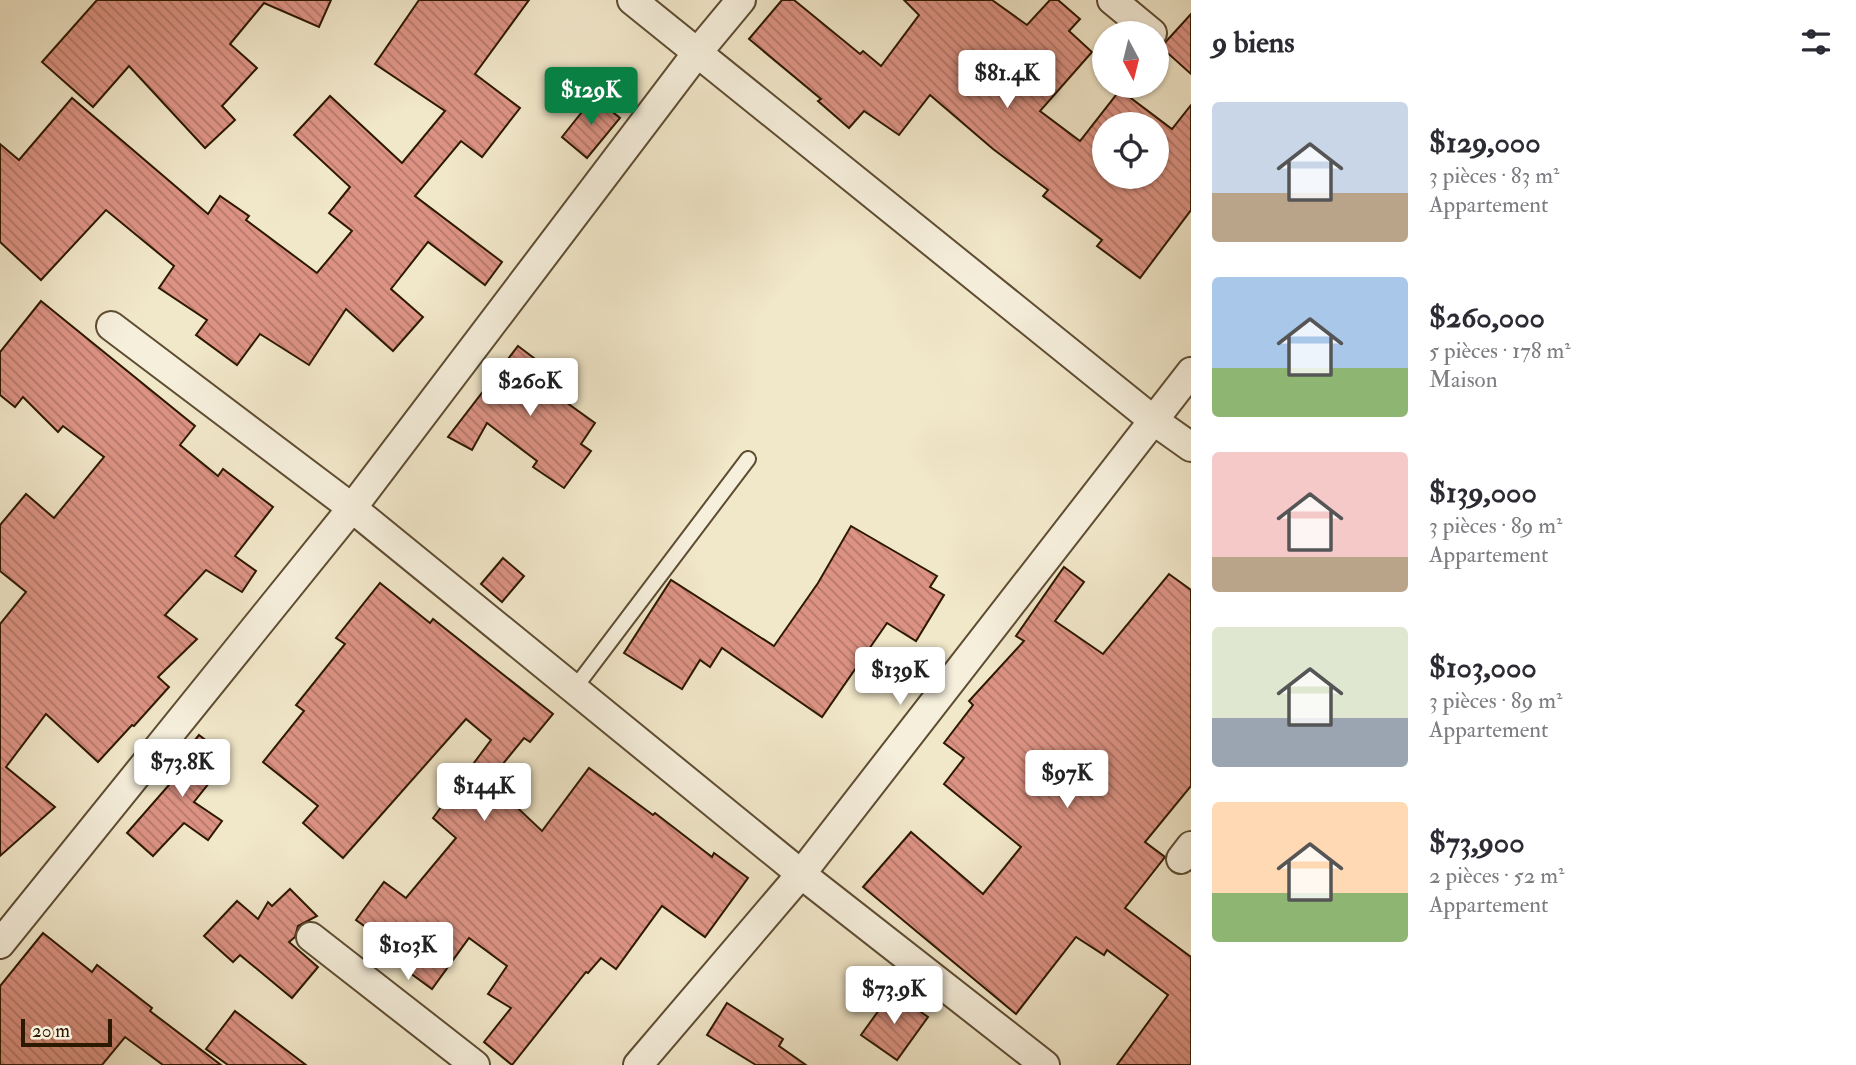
<!DOCTYPE html>
<html lang="fr">
<meta charset="utf-8">
<style>
body{margin:0;font-family:"IM FELL Double Pica",serif;background:#f7f7f7;color:#2b2b33;height:100vh;display:flex;flex-direction:column;font-size:26px;white-space:nowrap}
*{box-sizing:border-box;margin:0}
p{font-size:23px;color:#7c7c81}
.icon{flex:none;width:38px;height:38px;fill:none;stroke:currentColor;stroke-width:2;stroke-linecap:round;stroke-linejoin:round}
.map{position:relative;flex:1;overflow:hidden}
.panel{display:flex;flex-direction:column;background:#fff;width:665px}
.panel>*{flex:none}
.needle{width:46px;rotate:173deg}
.controls{position:absolute;left:1092px;top:21px;display:grid;gap:14px}
.controls a{display:grid;place-items:center;width:77px;height:77px;border-radius:50%;background:#fff;box-shadow:0 2px 5px #0004;font-size:35px}
.scale{position:absolute;left:21px;bottom:18px;width:91px;box-sizing:border-box;padding-left:7px;border:4px solid #2d1800;border-top:0;font-size:19px;line-height:24px;white-space:nowrap;color:#2d1800;-webkit-text-stroke:5px #f6efdc;paint-order:stroke}
.price{position:absolute;translate:-50% -60px;padding:0 16px;border-radius:7px;background:#fff;color:#222;font-size:23px;line-height:46px;filter:drop-shadow(0 2px 4px #0008)}
.price::after{content:'';position:absolute;left:50%;top:42px;width:21px;height:16px;margin-left:-10px;background:inherit;clip-path:polygon(0 0,100% 0,50% 100%)}
.price.current{background:#0b8043;color:#fff}
ul{padding:0;list-style:none}
li{display:flex;align-items:center;gap:21px;height:175px;padding:0 21px}
li span{display:grid;place-items:center;flex:none;width:196px;height:140px;border-radius:7px;color:#555}
li>.icon{margin-inline-start:auto}
span .icon{width:84px;height:84px;fill:#fffc;stroke-width:1}
li b{font-size:30px}
h2{display:flex;justify-content:space-between;align-items:center;height:84px;padding:0 21px;font-size:30px}
main{display:flex;flex:1;min-height:0}
.map>svg:first-child{display:block}
.building{fill:url(#building-back-hatch);stroke:#2d1800;stroke-width:2;fill-rule:evenodd}
.lines{fill:none;stroke-linecap:round;stroke-linejoin:round}
.lane-casing{stroke:#5e4c32;stroke-width:18}
.street-casing{stroke:#5e4c32;stroke-width:32}
.lane{stroke:#f6efdc;stroke-width:14}
.street{stroke:#f6efdc;stroke-width:28}
</style>
<main>
<div class="map">
<svg width="1191" height="1065" viewBox="0 0 1191 1065">
<defs>
<pattern id="building-back-hatch" width="6" height="6" patternUnits="userSpaceOnUse" patternTransform="scale(1.75)"><rect width="6" height="6" fill="#dd9384"/><path d="M-1 5l2 2M0 0l6 6M5-1l2 2" fill="none" stroke="#b4776a"/></pattern>
</defs>
<rect width="100%" height="100%" fill="#f1e7c9"/>
<filter id="stains"><feTurbulence type="fractalNoise" baseFrequency=".00286" numOctaves="4"/><feColorMatrix values="0 0 0 0 .2 0 0 0 0 .09 0 0 0 0 .02 0 0 0 .5 -.17"/></filter>
<radialGradient id="worn" r=".72"><stop offset=".6" stop-color="#630" stop-opacity="0"/><stop offset="1" stop-color="#630" stop-opacity=".3"/></radialGradient>
<g class="building">
<polygon points="97,0 331,0 319,27 264,3 230,44 257,68 222,106 235,120 205,148 129,66 93,107 42,62"/>
<polygon points="419,0 529,0 475,74 520,108 482,157 461,141 415,196 502,262 485,285 428,242 391,289 423,317 393,351 346,309 309,365 260,334 237,365 196,335 207,320 159,288 174,266 106,210 41,280 0,242 0,144 19,160 72,98 208,214 220,196 249,216 246,220 317,273 352,231 329,213 350,187 294,135 330,96 402,163 445,111 375,64"/>
<path d="M 782,0 L 794,0 L 860,54 L 863,51 L 881,66 L 919,15 L 904,0 L 992,0 L 1027,25 L 1050,0 L 1058,0 L 1080,19 L 1069,31 L 1092,52 L 1040,111 L 1080,141 L 1120,90 L 1172,129 L 1191,105 L 1191,210 L 1140,278 L 1097,246 L 1102,240 L 1043,196 L 1048,190 L 993,149 L 930,95 L 899,135 L 864,111 L 849,128 L 818,101 L 821,99 L 749,39 ZM 1104,124 L 1157,124 L 1157,177 L 1104,177 Z"/>
<polygon points="1191,14 1191,74 1161,47"/>
<polygon points="594,97 620,118 587,158 562,137"/>
<polygon points="41,301 195,426 180,445 218,476 223,469 273,507 235,556 256,571 242,592 206,570 165,615 197,639 158,677 169,687 134,726 132,725 98,762 46,714 6,767 55,807 0,856 0,624 26,592 0,571 0,525 26,494 54,518 104,457 63,426 58,432 23,397 15,407 0,395 0,352"/>
<polygon points="518,346 559,377 549,390 595,423 581,444 591,451 564,488 533,467 537,461 487,423 472,450 448,437"/>
<polygon points="851,526 937,576 930,587 944,595 916,641 887,623 822,717 722,648 710,667 700,660 682,689 624,653 671,580 774,646 818,583"/>
<polygon points="503,558 524,576 502,602 481,584"/>
<polygon points="1064,567 1084,582 1055,621 1103,654 1169,574 1191,590 1191,786 1145,842 1165,857 1125,908 1191,957 1191,1065 1117,1065 1168,995 1107,950 1104,955 1076,937 1016,1014 863,887 911,832 983,894 1021,847 944,784 964,758 944,743 973,705 969,701 1024,641 1016,636"/>
<polygon points="380,583 430,623 433,619 553,714 530,742 524,738 489,781 542,831 589,768 653,815 655,813 712,857 714,853 748,878 705,937 662,906 616,969 601,958 588,973 586,972 512,1065 484,1042 511,1008 488,994 507,966 469,938 432,989 376,948 382,939 356,920 384,882 406,898 456,838 433,818 491,740 466,719 343,858 303,823 318,806 263,762 304,711 296,705 345,644 336,638"/>
<polygon points="199,735 229,758 194,802 222,821 208,840 184,823 153,856 127,833 176,777 169,772"/>
<polygon points="290,889 317,916 298,926 295,937 289,942 318,967 292,998 240,955 233,962 204,936 237,901 258,919 268,902 272,906"/>
<polygon points="43,933 92,972 97,965 152,1008 150,1011 221,1065 163,1065 125,1037 102,1065 0,1065 0,986"/>
<polygon points="892,992 928,1017 897,1060 861,1035"/>
<polygon points="727,1003 783,1039 779,1046 806,1065 756,1065 707,1035"/>
<polygon points="235,1011 306,1065 228,1065 206,1049"/>
</g>
<g class="lines">
<g class="lane-casing">
<polyline id="lane" points="574,689 748,459"/>
</g>
<g class="street-casing">
<g id="street">
<polyline points="632,0 1153,420 1191,447"/>
<polyline points="1112,0 1152,33"/>
<polyline points="111,326 352,508 801,874 1045,1065"/>
<polyline points="1181,859 1191,846"/>
<polyline points="311,937 475,1065"/>
<polyline points="0,944 352,508 697,53 741,0"/>
<polyline points="638,1065 801,874 1191,372"/>
</g>
</g>
<use href="#lane" class="lane"/>
<use href="#street" class="street"/>
</g>
<rect width="100%" height="100%" filter="url(#stains)"/>
<rect width="100%" height="100%" fill="url(#worn)"/>
</svg>
<div class="controls">
<a><svg class="needle" viewBox="-14 -14 28 28"><path d="M0-13l5 13h-10z" fill="#e53935"/><path d="M0 13l5-13h-10z" fill="#7c7c81"/></svg></a>
<a><svg class="icon" aria-label="locate" viewBox="0 0 24 24"><circle cx="12" cy="12" r="6"/><path d="M12 2v4M12 18v4M2 12h4M18 12h4"/></svg></a>
</div>
<div class="scale">20 m</div>
<b class="price" style="left:1007px;top:110px">$81.4K</b>
<b class="price current" style="left:591px;top:127px">$129K</b>
<b class="price" style="left:530px;top:418px">$260K</b>
<b class="price" style="left:900px;top:707px">$139K</b>
<b class="price" style="left:182px;top:799px">$73.8K</b>
<b class="price" style="left:1067px;top:810px">$97K</b>
<b class="price" style="left:484px;top:823px">$144K</b>
<b class="price" style="left:408px;top:982px">$103K</b>
<b class="price" style="left:894px;top:1026px">$73.9K</b>
</div>
<section class="panel">
<h2>9 biens<svg class="icon" aria-label="filters" viewBox="0 0 24 24"><path d="M4 7h16M4 17h16"/><circle cx="9" cy="7" r="2"/><circle cx="15" cy="17" r="2"/></svg></h2>
<ul>
<li><span style="background:linear-gradient(#c9d6e8 65%,#b9a48a 0)"><svg class="icon" aria-label="home" viewBox="0 0 24 24"><path d="M3 11l9-7 9 7M6 9v11h12V9"/></svg></span><div><b>$129,000</b><p>3 pièces · 83 m²</p><p>Appartement</p></div></li>
<li><span style="background:linear-gradient(#a9c7e8 65%,#8fb573 0)"><svg class="icon" aria-label="home" viewBox="0 0 24 24"><path d="M3 11l9-7 9 7M6 9v11h12V9"/></svg></span><div><b>$260,000</b><p>5 pièces · 178 m²</p><p>Maison</p></div></li>
<li><span style="background:linear-gradient(#f6c9c9 75%,#b9a48a 0)"><svg class="icon" aria-label="home" viewBox="0 0 24 24"><path d="M3 11l9-7 9 7M6 9v11h12V9"/></svg></span><div><b>$139,000</b><p>3 pièces · 89 m²</p><p>Appartement</p></div></li>
<li><span style="background:linear-gradient(#dfe7d0 65%,#9aa5b1 0)"><svg class="icon" aria-label="home" viewBox="0 0 24 24"><path d="M3 11l9-7 9 7M6 9v11h12V9"/></svg></span><div><b>$103,000</b><p>3 pièces · 89 m²</p><p>Appartement</p></div></li>
<li><span style="background:linear-gradient(#ffd9b3 65%,#8fb573 0)"><svg class="icon" aria-label="home" viewBox="0 0 24 24"><path d="M3 11l9-7 9 7M6 9v11h12V9"/></svg></span><div><b>$73,900</b><p>2 pièces · 52 m²</p><p>Appartement</p></div></li>
</ul>
</section>
</main>
